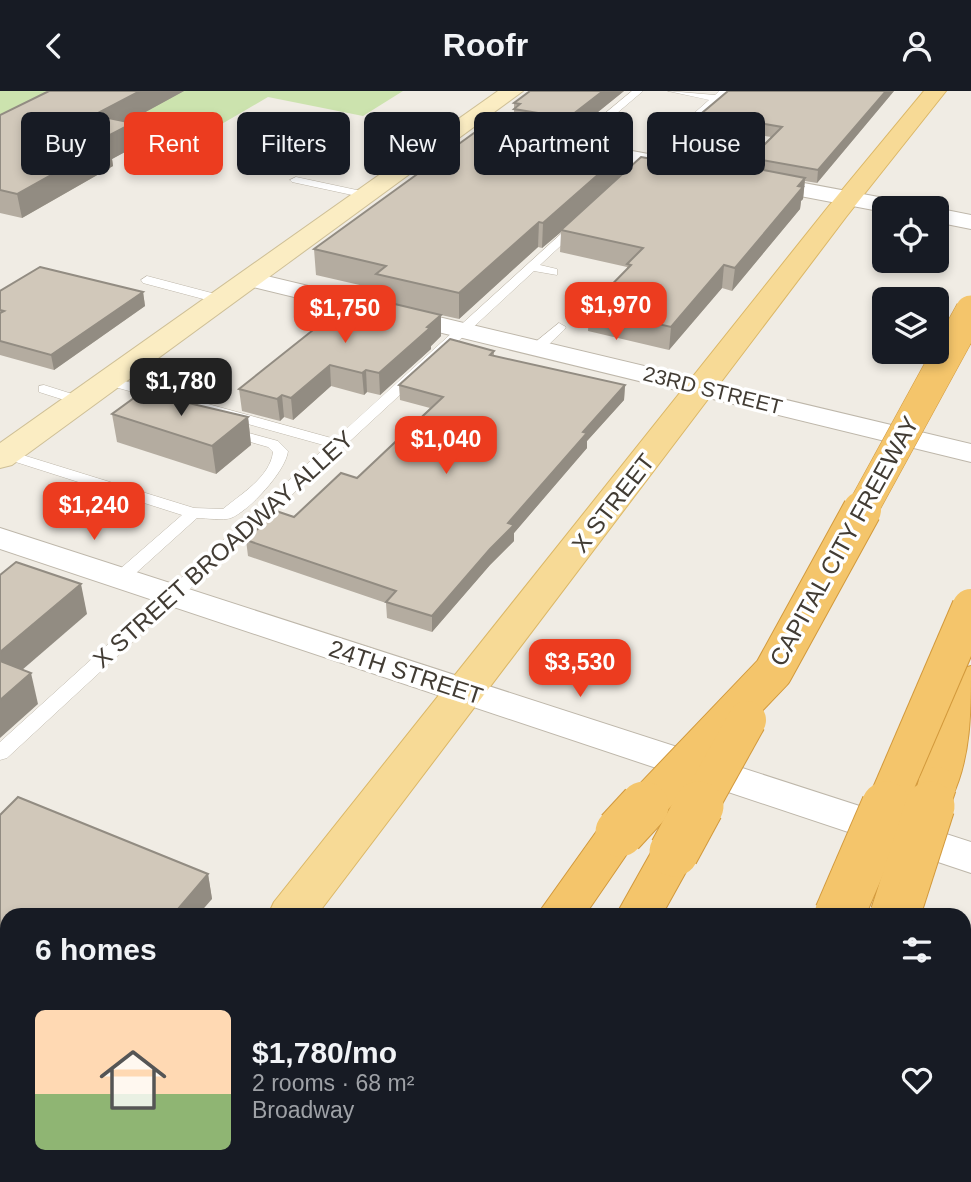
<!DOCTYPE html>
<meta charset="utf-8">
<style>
body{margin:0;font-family:Arial,sans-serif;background:#20242c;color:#f1f3f6;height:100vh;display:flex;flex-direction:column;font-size:26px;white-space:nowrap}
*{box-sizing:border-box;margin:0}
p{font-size:23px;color:#9ea1a6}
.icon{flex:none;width:38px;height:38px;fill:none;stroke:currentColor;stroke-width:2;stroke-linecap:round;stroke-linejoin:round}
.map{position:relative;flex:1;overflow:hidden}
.side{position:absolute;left:0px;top:817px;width:971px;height:275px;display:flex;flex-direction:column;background:#171b24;border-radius:21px 21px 0 0;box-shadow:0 4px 10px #0003}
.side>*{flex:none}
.banner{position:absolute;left:21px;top:21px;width:929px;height:63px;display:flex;gap:14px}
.controls{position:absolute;left:872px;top:105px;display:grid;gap:14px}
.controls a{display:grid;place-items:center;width:77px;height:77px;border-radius:10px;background:#171b24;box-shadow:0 4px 10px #0003;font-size:35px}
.price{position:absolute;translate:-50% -60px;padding:0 16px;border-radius:14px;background:#ec3c1f;color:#fff;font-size:23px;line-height:46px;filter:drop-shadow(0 2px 4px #0008)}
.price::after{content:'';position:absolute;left:50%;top:42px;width:21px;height:16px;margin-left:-10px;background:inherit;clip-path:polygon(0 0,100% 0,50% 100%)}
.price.selected{background:#222;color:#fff}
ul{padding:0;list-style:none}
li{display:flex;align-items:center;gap:21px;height:175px;padding:0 35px}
li span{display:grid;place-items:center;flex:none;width:196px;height:140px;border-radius:10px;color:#555}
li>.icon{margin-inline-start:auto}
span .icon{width:84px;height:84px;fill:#fffc;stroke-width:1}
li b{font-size:30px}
h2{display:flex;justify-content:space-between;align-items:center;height:84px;padding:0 35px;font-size:30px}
.chip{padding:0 24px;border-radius:10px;background:#171b24;box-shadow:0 4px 10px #0003;font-size:24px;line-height:63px}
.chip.selected{background:#ec3c1f;color:#fff}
header{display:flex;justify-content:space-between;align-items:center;height:91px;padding:0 35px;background:#171b24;font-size:32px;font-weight:800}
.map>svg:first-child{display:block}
.green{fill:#cce3ae}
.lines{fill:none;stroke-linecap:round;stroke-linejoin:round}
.service-casing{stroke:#beb7aa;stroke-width:1}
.minor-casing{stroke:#beb7aa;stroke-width:2}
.secondary-casing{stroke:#cebf96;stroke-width:2}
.primary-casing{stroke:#dbb767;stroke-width:2}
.motorway-casing{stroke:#d2993c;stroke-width:2}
.service{fill:#fff;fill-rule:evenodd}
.minor{fill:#fff;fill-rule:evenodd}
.secondary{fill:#fbedc3;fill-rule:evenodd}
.primary{fill:#f7da96;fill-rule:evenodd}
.motorway{fill:#f4c56b;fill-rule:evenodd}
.motorway-bridge-far2-casing{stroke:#d2993c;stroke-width:32;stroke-linecap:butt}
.motorway-bridge-far1-casing{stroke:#d2993c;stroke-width:40;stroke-linecap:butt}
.motorway-bridge-casing{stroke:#d2993c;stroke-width:51;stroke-linecap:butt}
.motorway-bridge-far2{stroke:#f4c56b;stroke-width:31}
.motorway-bridge-far1{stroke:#f4c56b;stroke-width:38}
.motorway-bridge{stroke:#f4c56b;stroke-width:49}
.wall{fill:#b4aca0}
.shaded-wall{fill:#928c82}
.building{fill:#d1c8ba;stroke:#928c82;stroke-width:2}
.labels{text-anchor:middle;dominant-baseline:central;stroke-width:7;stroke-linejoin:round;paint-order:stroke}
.far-street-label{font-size:21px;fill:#423c34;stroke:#fff}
.street-label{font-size:24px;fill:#423c34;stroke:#fff}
</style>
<header><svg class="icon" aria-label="back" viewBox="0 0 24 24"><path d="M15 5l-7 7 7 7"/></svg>Roofr<svg class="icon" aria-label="person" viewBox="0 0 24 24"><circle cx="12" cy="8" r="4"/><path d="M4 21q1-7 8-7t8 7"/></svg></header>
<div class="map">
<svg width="971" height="1091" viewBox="0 0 971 1091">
<rect width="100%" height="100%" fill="#f0ece4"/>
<g class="green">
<polygon points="0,0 81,0 0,45"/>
<polygon points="183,0 403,0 363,25 268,6 184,55 161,51 170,43 162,31 136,25"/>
</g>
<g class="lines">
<g class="service-casing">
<g id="service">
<polygon points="632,0 643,0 576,57 568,57 568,53"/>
<polygon points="668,0 715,4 719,0 730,0 640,81 632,81 632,77 709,9"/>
<polygon points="716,68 725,70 713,83 705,83 705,79"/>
<polygon points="296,86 366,101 372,104 366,107 292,91 290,89"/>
<polygon points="573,132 583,134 540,174 557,178 557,184 534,180 7,667 0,669 0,651 327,355 104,293 104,287 114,287 335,348"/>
<polygon points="147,185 227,206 228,209 222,213 143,192 141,189"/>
<polygon points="331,204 336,205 336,211 308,233 298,233 298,227"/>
<polygon points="559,232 566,236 564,239 543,259 533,259 533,253"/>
<polygon points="44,294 85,307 87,310 80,314 39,301 39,295"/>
<path d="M 227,336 L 278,350 L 288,360 C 286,380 249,420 231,427 C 222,430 207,427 197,427 L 125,492 L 113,492 L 111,488 L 113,484 L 182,424 L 0,366 L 0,357 L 194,417 L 223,418 C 241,403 270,386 273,361 L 268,356 L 222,343 L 220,340 L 222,337 Z"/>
</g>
</g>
<g class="minor-casing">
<g id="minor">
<polygon points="577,50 687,70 695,72 698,77 695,82 687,84 569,61 566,56 569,51"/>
<polygon points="756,83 900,110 908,112 911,117 884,117 884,121 748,95 745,90 748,85"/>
<polygon points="935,117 936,117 971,124 971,138 936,131"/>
<polygon points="250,181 971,353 971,371 241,193 238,188 241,183"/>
<polygon points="0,437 971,751 971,782 0,458"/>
</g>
</g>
<g class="secondary-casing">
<polygon id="secondary" points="498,0 523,0 12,374 0,377 0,352"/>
</g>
<g class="primary-casing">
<g id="primary">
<polygon points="924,0 946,0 846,126 317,824 268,824 274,811 828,116"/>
<polygon points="58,1085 115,1085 112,1091 55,1091"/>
</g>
</g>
<g class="motorway-casing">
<g id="motorway">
<path d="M 971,575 C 971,620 971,666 952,706 L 937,710 L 922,706 L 915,695 L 951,588 L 957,579 Z"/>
<polygon points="620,725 636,730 642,741 585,824 537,824 604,730"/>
<polygon points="674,744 690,749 697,761 662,824 616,824 658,749"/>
<polygon points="971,895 971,958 964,960 964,897"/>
<polygon points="344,1085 401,1085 398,1091 341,1091"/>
<polygon points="467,1085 524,1085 521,1091 464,1091"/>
<polygon points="699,1085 755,1085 752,1091 696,1091"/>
<polygon points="783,1085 839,1085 837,1091 781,1091"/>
<polygon points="894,1085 950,1085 948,1091 892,1091"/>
</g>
</g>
<use href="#service" class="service"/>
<use href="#minor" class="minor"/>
<use href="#secondary" class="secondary"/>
<use href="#primary" class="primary"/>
<use href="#motorway" class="motorway"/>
<g class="motorway-bridge-far2-casing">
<polyline id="motorway-bridge-far2" points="861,421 971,220"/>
</g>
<g class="motorway-bridge-far1-casing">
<g id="motorway-bridge-far1">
<polyline points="643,717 773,581 862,419"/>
<polyline points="698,717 747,629"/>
<polyline points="885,717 971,517"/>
<polyline points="930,717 937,695"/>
</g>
</g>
<g class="motorway-bridge-casing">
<g id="motorway-bridge">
<polyline points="620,741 644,715"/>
<polyline points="674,761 699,715"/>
<polyline points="839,824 886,715"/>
<polyline points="895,824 930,715"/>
</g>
</g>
<use href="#motorway-bridge-far2" class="motorway-bridge-far2"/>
<use href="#motorway-bridge-far1" class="motorway-bridge-far1"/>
<use href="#motorway-bridge" class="motorway-bridge"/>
</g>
<g class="wall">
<polygon points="49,0 184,0 127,31 133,32 136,55 112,68 113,75 22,127 0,122 0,24"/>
<polygon points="624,0 567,46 550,42 550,46 624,82 728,82 750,76 751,67 771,46 701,34 702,22 894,0 817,92 805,90 803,108 801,110 800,118 732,200 722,197 669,259 588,240 589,217 627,178 627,176 560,161 561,141 542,157 538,156 459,228 441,224 441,245 431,255 431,258 380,304 367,301 364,304 331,295 293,329 284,326 280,330 242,320 239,298 377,208 377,198 316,184 314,158 514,30 514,12"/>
<polygon points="0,200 143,201 145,215 54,279 0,264"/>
<polygon points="494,260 494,265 625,294 624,309 587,350 587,357 514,442 514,450 490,474 432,541 387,527 386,512 248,465 246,449 294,426 357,387 430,317 400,309 399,294"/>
<polygon points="112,323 248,326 251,354 216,383 117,351"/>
<polygon points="0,724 208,783 212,808 7,824 7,868 0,865"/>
<polygon points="0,912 6,915 7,914 7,1030 0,1026"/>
</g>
<g class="shaded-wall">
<polygon points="140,0 184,0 98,47 94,24"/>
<polygon points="603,0 624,0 567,46 568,27"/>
<polygon points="886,0 894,0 817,92 818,79"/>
<polygon points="133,32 136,55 112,68 113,75 22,127 17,103 100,49"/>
<polygon points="550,36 550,60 541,44"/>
<polygon points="625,60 624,84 561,139 561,141 542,157 543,132"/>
<polygon points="805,87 803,108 801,110 800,118 732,200 735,177"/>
<polygon points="539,131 538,156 459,228 459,202"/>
<polygon points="724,174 722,197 669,259 671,236"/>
<polygon points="143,201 145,215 54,279 51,264"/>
<polygon points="441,224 441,245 431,255 431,258 380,304 379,282"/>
<polygon points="330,274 331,295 293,329 291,307"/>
<polygon points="366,279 367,301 364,304 362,282"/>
<polygon points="625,294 624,309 587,350 587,357 514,442 514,450 490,474 432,541 432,525 583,341"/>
<polygon points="282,304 284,326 280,330 277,308"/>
<polygon points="248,326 251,354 216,383 212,355"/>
<polygon points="81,493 87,523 0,598 0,561"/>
<polygon points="31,582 38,613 0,647 0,609"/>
<polygon points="208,783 212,808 198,824 173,824"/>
<polygon points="7,999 7,1025 1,1006"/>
</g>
<g class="building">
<polygon points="49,0 140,0 94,24 133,32 100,49 110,51 17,103 0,99 0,24"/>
<polygon points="530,0 603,0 568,27 514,18 520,13 514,12"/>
<polygon points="728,0 886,0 818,79 751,67 782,36 702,22"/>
<polygon points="496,26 550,36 541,44 625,60 543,132 539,131 459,202 376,183 386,175 314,158"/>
<polygon points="641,66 728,82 737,74 805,87 798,95 803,96 735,177 724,174 671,236 589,217 631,174 627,173 643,157 561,139"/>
<polygon points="40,176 143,201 51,264 0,250 0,222 4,220 0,219 0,200"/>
<polygon points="357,204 441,224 427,236 430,237 379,282 366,279 362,282 330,274 291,307 282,304 277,308 239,298"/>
<polygon points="450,248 494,260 490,264 625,294 583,341 587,342 508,432 514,434 490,458 432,525 386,511 396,500 246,449 276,420 294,426 341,382 357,387 443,306 399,294"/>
<polygon points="142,301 248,326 212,355 112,323"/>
<polygon points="16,471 81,493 0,561 0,484"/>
<polygon points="0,570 31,582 0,609"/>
<polygon points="18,706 208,783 173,824 7,824 7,847 0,844 0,724"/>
<polygon points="0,912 6,915 7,914 7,999 1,1006"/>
</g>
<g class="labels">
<g class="far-street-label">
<text transform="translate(713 299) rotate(14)">23RD STREET</text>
</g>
<g class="street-label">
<text transform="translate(613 412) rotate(-52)">X STREET</text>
<text transform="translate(844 450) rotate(-61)">CAPITAL CITY FREEWAY</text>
<text transform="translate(223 458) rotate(-42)">X STREET BROADWAY ALLEY</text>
<text transform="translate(406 581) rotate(18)">24TH STREET</text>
</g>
</g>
</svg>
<div class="controls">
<a><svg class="icon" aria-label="locate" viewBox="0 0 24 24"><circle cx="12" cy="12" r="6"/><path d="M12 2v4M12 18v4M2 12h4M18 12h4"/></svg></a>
<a><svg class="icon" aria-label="layers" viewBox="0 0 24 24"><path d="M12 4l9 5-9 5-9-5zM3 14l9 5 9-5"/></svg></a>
</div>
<b class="price" style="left:616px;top:251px">$1,970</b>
<b class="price" style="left:345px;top:254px">$1,750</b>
<b class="price selected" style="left:181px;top:327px">$1,780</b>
<b class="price" style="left:446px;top:385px">$1,040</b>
<b class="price" style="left:94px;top:451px">$1,240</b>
<b class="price" style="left:580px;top:608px">$3,530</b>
<div class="banner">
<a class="chip">Buy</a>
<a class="chip selected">Rent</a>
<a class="chip">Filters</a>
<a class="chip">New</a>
<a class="chip">Apartment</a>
<a class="chip">House</a>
</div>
<section class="side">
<h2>6 homes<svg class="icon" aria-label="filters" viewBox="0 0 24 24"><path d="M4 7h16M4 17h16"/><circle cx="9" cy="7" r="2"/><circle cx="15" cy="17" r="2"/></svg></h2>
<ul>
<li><span style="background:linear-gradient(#ffd9b3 60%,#8fb573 0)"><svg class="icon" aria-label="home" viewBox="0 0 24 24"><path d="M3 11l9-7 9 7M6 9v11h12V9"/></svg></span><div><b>$1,780/mo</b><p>2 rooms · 68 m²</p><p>Broadway</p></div><svg class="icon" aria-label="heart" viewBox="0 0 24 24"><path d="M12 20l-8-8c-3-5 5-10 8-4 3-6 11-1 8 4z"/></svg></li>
</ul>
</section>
</div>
